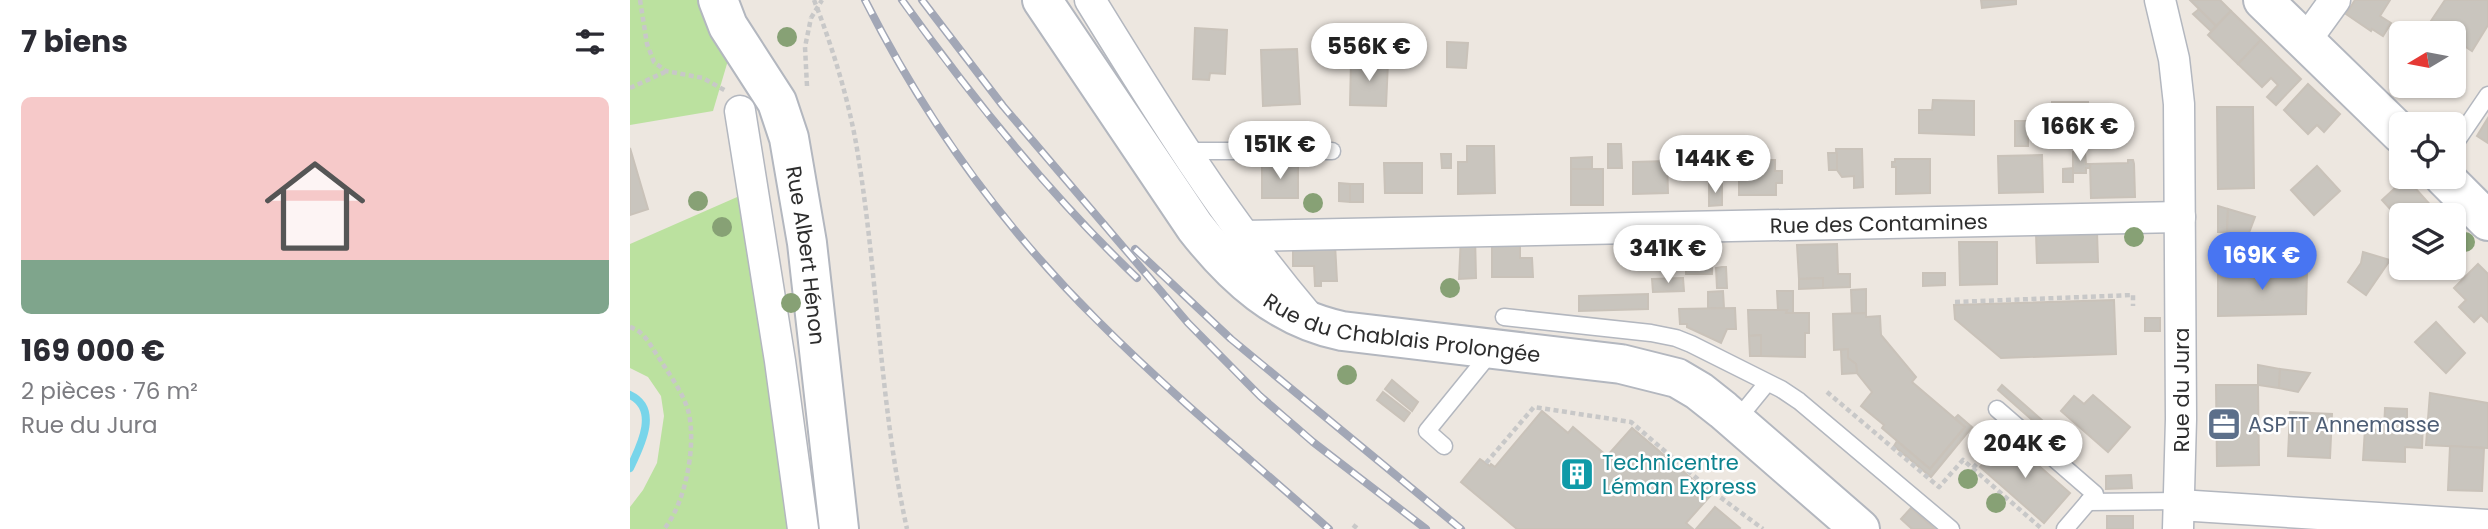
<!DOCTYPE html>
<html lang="fr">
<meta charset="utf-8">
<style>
body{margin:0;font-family:Poppins,sans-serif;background:#f2f2f3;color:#2b2b33;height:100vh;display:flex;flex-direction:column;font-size:26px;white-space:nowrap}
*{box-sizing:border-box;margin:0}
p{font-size:23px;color:#7c7c81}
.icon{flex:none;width:38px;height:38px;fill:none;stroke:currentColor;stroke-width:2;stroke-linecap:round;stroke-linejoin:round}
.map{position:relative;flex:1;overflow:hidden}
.sheet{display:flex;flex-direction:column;background:#fff;width:630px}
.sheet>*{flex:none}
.needle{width:46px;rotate:260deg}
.fabs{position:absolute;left:1759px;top:21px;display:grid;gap:14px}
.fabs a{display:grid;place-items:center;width:77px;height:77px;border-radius:10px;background:#fff;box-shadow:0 2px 5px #0004;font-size:35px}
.price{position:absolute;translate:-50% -60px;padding:0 16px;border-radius:24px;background:#fff;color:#222;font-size:23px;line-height:46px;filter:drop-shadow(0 2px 4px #0008)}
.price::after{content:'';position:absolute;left:50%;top:42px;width:21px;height:16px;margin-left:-10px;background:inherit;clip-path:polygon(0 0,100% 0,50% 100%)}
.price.on{background:#4875f2;color:#fff}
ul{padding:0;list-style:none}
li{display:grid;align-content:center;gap:14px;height:371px;padding:0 21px}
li+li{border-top:2px solid #e1e1e2}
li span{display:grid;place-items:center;height:217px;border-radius:10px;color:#555}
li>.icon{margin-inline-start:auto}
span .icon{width:126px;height:126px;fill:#fffc;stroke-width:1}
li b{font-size:30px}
h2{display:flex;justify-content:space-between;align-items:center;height:84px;padding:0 21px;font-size:30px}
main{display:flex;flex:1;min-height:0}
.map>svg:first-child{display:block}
.green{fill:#bbe19f}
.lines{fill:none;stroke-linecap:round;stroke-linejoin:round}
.stream{stroke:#78d5ea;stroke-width:8}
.building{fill:#c9c5be;stroke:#c9c2b9;stroke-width:2}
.service-casing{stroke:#b3b7bf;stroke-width:19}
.minor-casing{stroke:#b3b7bf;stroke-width:33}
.tertiary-casing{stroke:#b3b7bf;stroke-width:42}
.path{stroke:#c8c8c8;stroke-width:4.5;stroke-dasharray:5 3.5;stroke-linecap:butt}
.service{stroke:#fff;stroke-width:16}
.minor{stroke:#fff;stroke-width:30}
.tertiary{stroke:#fff;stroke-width:38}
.rail-casing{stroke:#a2a7b6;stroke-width:8}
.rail{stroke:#fff;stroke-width:5;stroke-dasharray:16;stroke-linecap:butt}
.path-bridge{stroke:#c8c8c8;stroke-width:4.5;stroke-dasharray:5 3.5;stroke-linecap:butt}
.tree{fill:#87a175}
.labels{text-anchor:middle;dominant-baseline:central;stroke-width:5;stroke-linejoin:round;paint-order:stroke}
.street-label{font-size:21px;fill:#2d2d2d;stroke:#fff}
.service-label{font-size:21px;fill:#4e5e75;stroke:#fff;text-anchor:start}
.culture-label{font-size:21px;fill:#0d838f;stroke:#fff;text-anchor:start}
</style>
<main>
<section class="sheet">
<h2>7 biens<svg class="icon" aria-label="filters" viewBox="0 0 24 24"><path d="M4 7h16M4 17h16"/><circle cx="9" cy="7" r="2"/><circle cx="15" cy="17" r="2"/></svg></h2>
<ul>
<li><span style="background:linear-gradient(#f6c9c9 75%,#7fa58c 0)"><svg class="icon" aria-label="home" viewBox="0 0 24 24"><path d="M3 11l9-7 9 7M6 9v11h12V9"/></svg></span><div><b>169 000 €</b><p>2 pièces · 76 m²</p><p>Rue du Jura</p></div></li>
</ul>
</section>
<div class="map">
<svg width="1858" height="529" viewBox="0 0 1858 529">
<rect width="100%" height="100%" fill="#ede7e0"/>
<g class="green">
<polygon points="0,0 73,0 99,57 83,111 0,125"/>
<polygon points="114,194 159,511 157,529 0,529 0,507 13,490 27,463 34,416 31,396 18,377 0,368 0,244"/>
</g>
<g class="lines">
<path class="stream" d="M 0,395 C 30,409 10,447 0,468"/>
</g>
<g class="building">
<polygon points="1351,0 1386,0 1386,4 1352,8"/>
<polygon points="1560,0 1590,0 1601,11 1586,26"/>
<polygon points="1725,0 1760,0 1750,16 1761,23 1753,36 1742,29 1741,31 1716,14"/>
<polygon points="1815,0 1858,0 1858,25 1842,51 1824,39 1824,33 1814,33 1799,24"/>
<polygon points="1569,9 1586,26 1581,31 1563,14"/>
<polygon points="1601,11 1631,40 1608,64 1578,35"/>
<polygon points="565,28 597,30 595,74 580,73 579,80 563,79"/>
<polygon points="1631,40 1671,79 1646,105 1637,97 1648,85 1641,78 1632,87 1608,64"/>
<polygon points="817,42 838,43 836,68 817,67"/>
<polygon points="667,49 670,104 633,106 631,50"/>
<polygon points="721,61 758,62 756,106 720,105"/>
<polygon points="1678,84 1710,114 1694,132 1687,125 1678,134 1654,110"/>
<polygon points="1303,100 1344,101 1344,135 1289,133 1289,110 1302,110"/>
<rect x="1422" y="102" width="36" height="37"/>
<polygon points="1587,107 1623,107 1624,188 1588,189"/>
<polygon points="1858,118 1858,143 1847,136"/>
<rect x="1385" y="121" width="13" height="25"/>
<polygon points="978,144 991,144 992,168 978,168"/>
<polygon points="837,146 864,146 865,193 828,194 828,162 837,162"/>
<polygon points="0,148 18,209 0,215"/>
<polygon points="1206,149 1232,149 1233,187 1224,188 1224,176 1212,177 1207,170"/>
<polygon points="1443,152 1455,152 1456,164 1460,164 1461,168 1456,168 1456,173 1443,173"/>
<polygon points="1198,153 1207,153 1207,170 1199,170"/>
<polygon points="811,154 821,154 821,168 812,168"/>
<polygon points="1412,155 1413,192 1369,193 1368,156"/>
<polygon points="962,157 962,169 941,169 941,158"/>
<polygon points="1265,159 1300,159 1300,193 1266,194 1266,167 1262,167 1262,162 1265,162"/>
<polygon points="1109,160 1145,160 1145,171 1152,171 1152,183 1146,183 1146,195 1109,195"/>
<polygon points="1498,160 1503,160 1504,164 1505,197 1461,198 1460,164 1498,163"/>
<polygon points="1037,161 1038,193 1003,194 1003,162"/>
<polygon points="754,163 792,163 792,193 755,193"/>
<polygon points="668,164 668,198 632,198 632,165"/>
<polygon points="1687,166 1710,191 1684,215 1661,190"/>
<polygon points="1443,168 1443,182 1433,182 1433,169"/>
<rect x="941" y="169" width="32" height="36"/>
<polygon points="1776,178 1803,208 1795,215 1771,215 1771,221 1752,200"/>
<polygon points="709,183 720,184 720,202 709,201"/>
<rect x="720" y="184" width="13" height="18"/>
<polygon points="1079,184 1092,184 1092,205 1079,206"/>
<polygon points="1588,206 1598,209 1597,232 1588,232"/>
<polygon points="1598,209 1625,217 1617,238 1597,232"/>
<polygon points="1467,232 1468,262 1407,263 1406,234"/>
<polygon points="831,235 845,235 846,278 829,279"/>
<polygon points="1329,242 1367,242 1367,284 1330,285"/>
<polygon points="705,244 707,281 691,281 691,286 685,286 684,266 663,266 663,246"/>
<polygon points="1207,244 1208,274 1220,274 1220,287 1193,288 1193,278 1169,279 1167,245"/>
<polygon points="890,245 890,258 902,258 903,277 862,277 862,246"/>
<polygon points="1082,245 1082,274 1056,274 1056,246"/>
<polygon points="1733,252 1760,260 1736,295 1718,282 1731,263"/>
<polygon points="1617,264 1631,264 1632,270 1677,270 1676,314 1588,316 1588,271 1617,271"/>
<polygon points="1848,264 1858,274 1858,322 1851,315 1844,322 1829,307 1836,300 1824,288"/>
<polygon points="1092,267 1096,267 1097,288 1087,288 1086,268"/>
<polygon points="1293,273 1315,273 1315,285 1293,286"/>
<polygon points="1053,278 1054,291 1023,292 1022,279"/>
<polygon points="1193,278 1193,288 1169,289 1169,279"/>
<polygon points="1236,289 1236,313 1222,314 1221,290"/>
<polygon points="1093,291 1094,308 1078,308 1078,292"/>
<polygon points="1147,291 1163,291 1163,313 1156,313 1157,310 1148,310"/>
<polygon points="1018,294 1018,309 949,311 949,296"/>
<polygon points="1484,300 1486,354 1371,358 1325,319 1324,305"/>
<polygon points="1105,308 1106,329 1097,329 1091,343 1057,327 1057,324 1050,324 1049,309"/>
<polygon points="1118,310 1157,310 1156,313 1179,313 1179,333 1175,333 1175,357 1131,356 1131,335 1119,336"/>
<polygon points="1236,313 1236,317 1250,316 1251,335 1286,377 1282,382 1335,427 1300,469 1252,428 1254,425 1231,406 1242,392 1227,373 1226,364 1218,358 1218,349 1204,350 1203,314"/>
<rect x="1515" y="318" width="15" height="13"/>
<polygon points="1806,322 1835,353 1816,373 1785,342"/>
<polygon points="1131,335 1131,356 1120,356 1119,336"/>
<polygon points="1218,349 1218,358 1226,364 1227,373 1212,374 1211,350"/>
<polygon points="1628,365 1650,369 1649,388 1628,385"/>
<polygon points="1650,369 1680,373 1668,392 1649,388"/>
<polygon points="762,380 788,402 782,411 755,389"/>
<polygon points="1372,385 1446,450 1442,455 1368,390"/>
<polygon points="1586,385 1628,385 1629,465 1587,466"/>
<polygon points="753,392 780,413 774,421 747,400"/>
<polygon points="1800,393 1858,403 1858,448 1796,445"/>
<polygon points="1463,395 1500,427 1478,452 1431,411 1444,396 1454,404"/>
<polygon points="1755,408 1777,409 1777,421 1793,422 1792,448 1775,447 1775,462 1733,460 1735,429 1754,430"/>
<polygon points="912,411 938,433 943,427 977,456 1002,428 1081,495 1056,523 1063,529 887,529 831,482 850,459 860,466 861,464 865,467"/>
<polygon points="1660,412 1702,414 1700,458 1658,456"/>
<polygon points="1328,415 1342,427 1301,477 1264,446 1267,441 1300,469 1335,427 1325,418"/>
<polygon points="1376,437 1440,493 1414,523 1350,467"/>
<polygon points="1820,446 1854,448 1852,491 1818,490"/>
<polygon points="1501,475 1502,488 1476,489 1476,476"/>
<polygon points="1085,507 1110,528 1109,529 1066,529"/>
<polygon points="1281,508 1305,529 1282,529 1271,519"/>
<rect x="1477" y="516" width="26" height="13"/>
</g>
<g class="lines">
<g class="service-casing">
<g id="service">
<polyline points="1824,145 1858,95"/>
<polyline points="554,151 702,151"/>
<polyline points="874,317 1021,333 1046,338 1061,344 1151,389 1169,401 1321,529"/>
<polyline points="1367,409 1465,494 1435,529"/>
<polyline points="1106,421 1137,383"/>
<polyline points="814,446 797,431 862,351"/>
<polyline points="1458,502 1550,501"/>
</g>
</g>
<g class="minor-casing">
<g id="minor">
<path d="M 460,0 C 527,109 593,216 676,314"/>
<polyline points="1530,0 1544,59 1549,104 1551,419 1548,529"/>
<polyline points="1674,38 1684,29 1705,0"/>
<polyline points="110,111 150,361 173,529"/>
<path id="s1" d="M 612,236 L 1550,217"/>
<polyline points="1549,505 1858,525"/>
</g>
</g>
<g class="tertiary-casing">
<g id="tertiary">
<path id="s2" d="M 88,0 L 98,26 L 147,102 L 159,138 L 177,243 L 209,529"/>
<path id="s3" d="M 412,0 L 565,227 C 604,277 649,318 712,331 L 991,364 L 1047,378 L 1069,391 L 1093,410 L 1230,529"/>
<polyline points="1633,0 1771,134"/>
<polyline points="1814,177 1858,221"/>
</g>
</g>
<g class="path">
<polyline points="10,0 17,44 24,62 36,71 73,78 96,91"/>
<path d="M 184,0 C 202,46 217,94 226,143 C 248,271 249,402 277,529"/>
<polyline points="177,86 175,47 181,18"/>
<polyline points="0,88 35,72"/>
<polyline points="1325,302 1503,295 1503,306"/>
<path d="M 0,327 C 15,332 20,345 29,358 C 39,374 52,391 58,410 C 67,443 56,503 34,529"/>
<polyline points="1197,392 1309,487 1333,460 1412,529"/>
<polyline points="856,463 904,407 1001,422 1078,488 1133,529"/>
<polyline points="1343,468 1370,438"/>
<polyline points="723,525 728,529"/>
</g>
<use href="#service" class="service"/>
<use href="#minor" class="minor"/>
<use href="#tertiary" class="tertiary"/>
<g class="rail-casing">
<g id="rail">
<path d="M 235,0 C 294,117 373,227 467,320 C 540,393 621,460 699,529"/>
<path d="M 272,0 C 342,98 420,195 507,278"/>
<polyline points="292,0 373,106 558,323 630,396 683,442 796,529"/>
<polyline points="505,249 601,339 831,529"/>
</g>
</g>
<use href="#rail" class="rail"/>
<polyline class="path-bridge" points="181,18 192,0"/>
</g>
<g class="tree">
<circle cx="157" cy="37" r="10"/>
<circle cx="68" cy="201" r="10"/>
<circle cx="683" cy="203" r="10"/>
<circle cx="92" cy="227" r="10"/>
<circle cx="1504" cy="237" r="10"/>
<circle cx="1835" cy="242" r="10"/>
<circle cx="820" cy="288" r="10"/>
<circle cx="161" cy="303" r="10"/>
<circle cx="717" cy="375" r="10"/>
<circle cx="1338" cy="479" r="10"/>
<circle cx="1366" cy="503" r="10"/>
</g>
<defs>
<g id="office-square" transform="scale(1.75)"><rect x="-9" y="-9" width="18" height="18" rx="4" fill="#5c6f8a" stroke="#fff"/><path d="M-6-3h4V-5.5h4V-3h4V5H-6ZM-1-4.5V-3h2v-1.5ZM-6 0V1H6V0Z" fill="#fff"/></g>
<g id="building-square" transform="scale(1.75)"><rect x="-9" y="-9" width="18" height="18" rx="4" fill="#0f9aa8" stroke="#fff"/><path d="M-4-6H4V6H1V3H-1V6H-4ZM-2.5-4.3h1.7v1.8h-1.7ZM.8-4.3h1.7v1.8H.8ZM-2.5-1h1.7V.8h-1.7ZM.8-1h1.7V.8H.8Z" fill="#fff"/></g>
</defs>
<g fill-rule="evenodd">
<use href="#office-square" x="1594" y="424"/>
<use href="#building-square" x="947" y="474"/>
</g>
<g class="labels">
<g class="street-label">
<text stroke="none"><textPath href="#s1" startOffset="637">Rue des Contamines</textPath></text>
<text stroke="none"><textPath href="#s2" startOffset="275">Rue Albert Hénon</textPath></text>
<text stroke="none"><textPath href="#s3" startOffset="516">Rue du Chablais Prolongée</textPath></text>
<text transform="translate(1551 390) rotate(-90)">Rue du Jura</text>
</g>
<g class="service-label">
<text x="1618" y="424">ASPTT Annemasse</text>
</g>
<g class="culture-label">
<text x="972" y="462">Technicentre<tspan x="972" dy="24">Léman Express</tspan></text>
</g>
</g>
</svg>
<div class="fabs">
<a><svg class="needle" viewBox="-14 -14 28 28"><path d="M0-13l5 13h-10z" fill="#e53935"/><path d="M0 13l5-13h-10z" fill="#7c7c81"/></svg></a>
<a><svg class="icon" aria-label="locate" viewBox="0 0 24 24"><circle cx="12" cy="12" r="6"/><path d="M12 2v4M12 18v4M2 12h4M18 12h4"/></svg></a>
<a><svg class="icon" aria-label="layers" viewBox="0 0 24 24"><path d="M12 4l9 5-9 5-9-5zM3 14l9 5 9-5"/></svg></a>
</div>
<b class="price" style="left:739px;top:83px">556K €</b>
<b class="price" style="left:1450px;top:163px">166K €</b>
<b class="price" style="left:650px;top:181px">151K €</b>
<b class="price" style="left:1085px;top:195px">144K €</b>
<b class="price" style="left:1038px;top:285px">341K €</b>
<b class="price on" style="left:1632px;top:292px">169K €</b>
<b class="price" style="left:1395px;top:480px">204K €</b>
</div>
</main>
